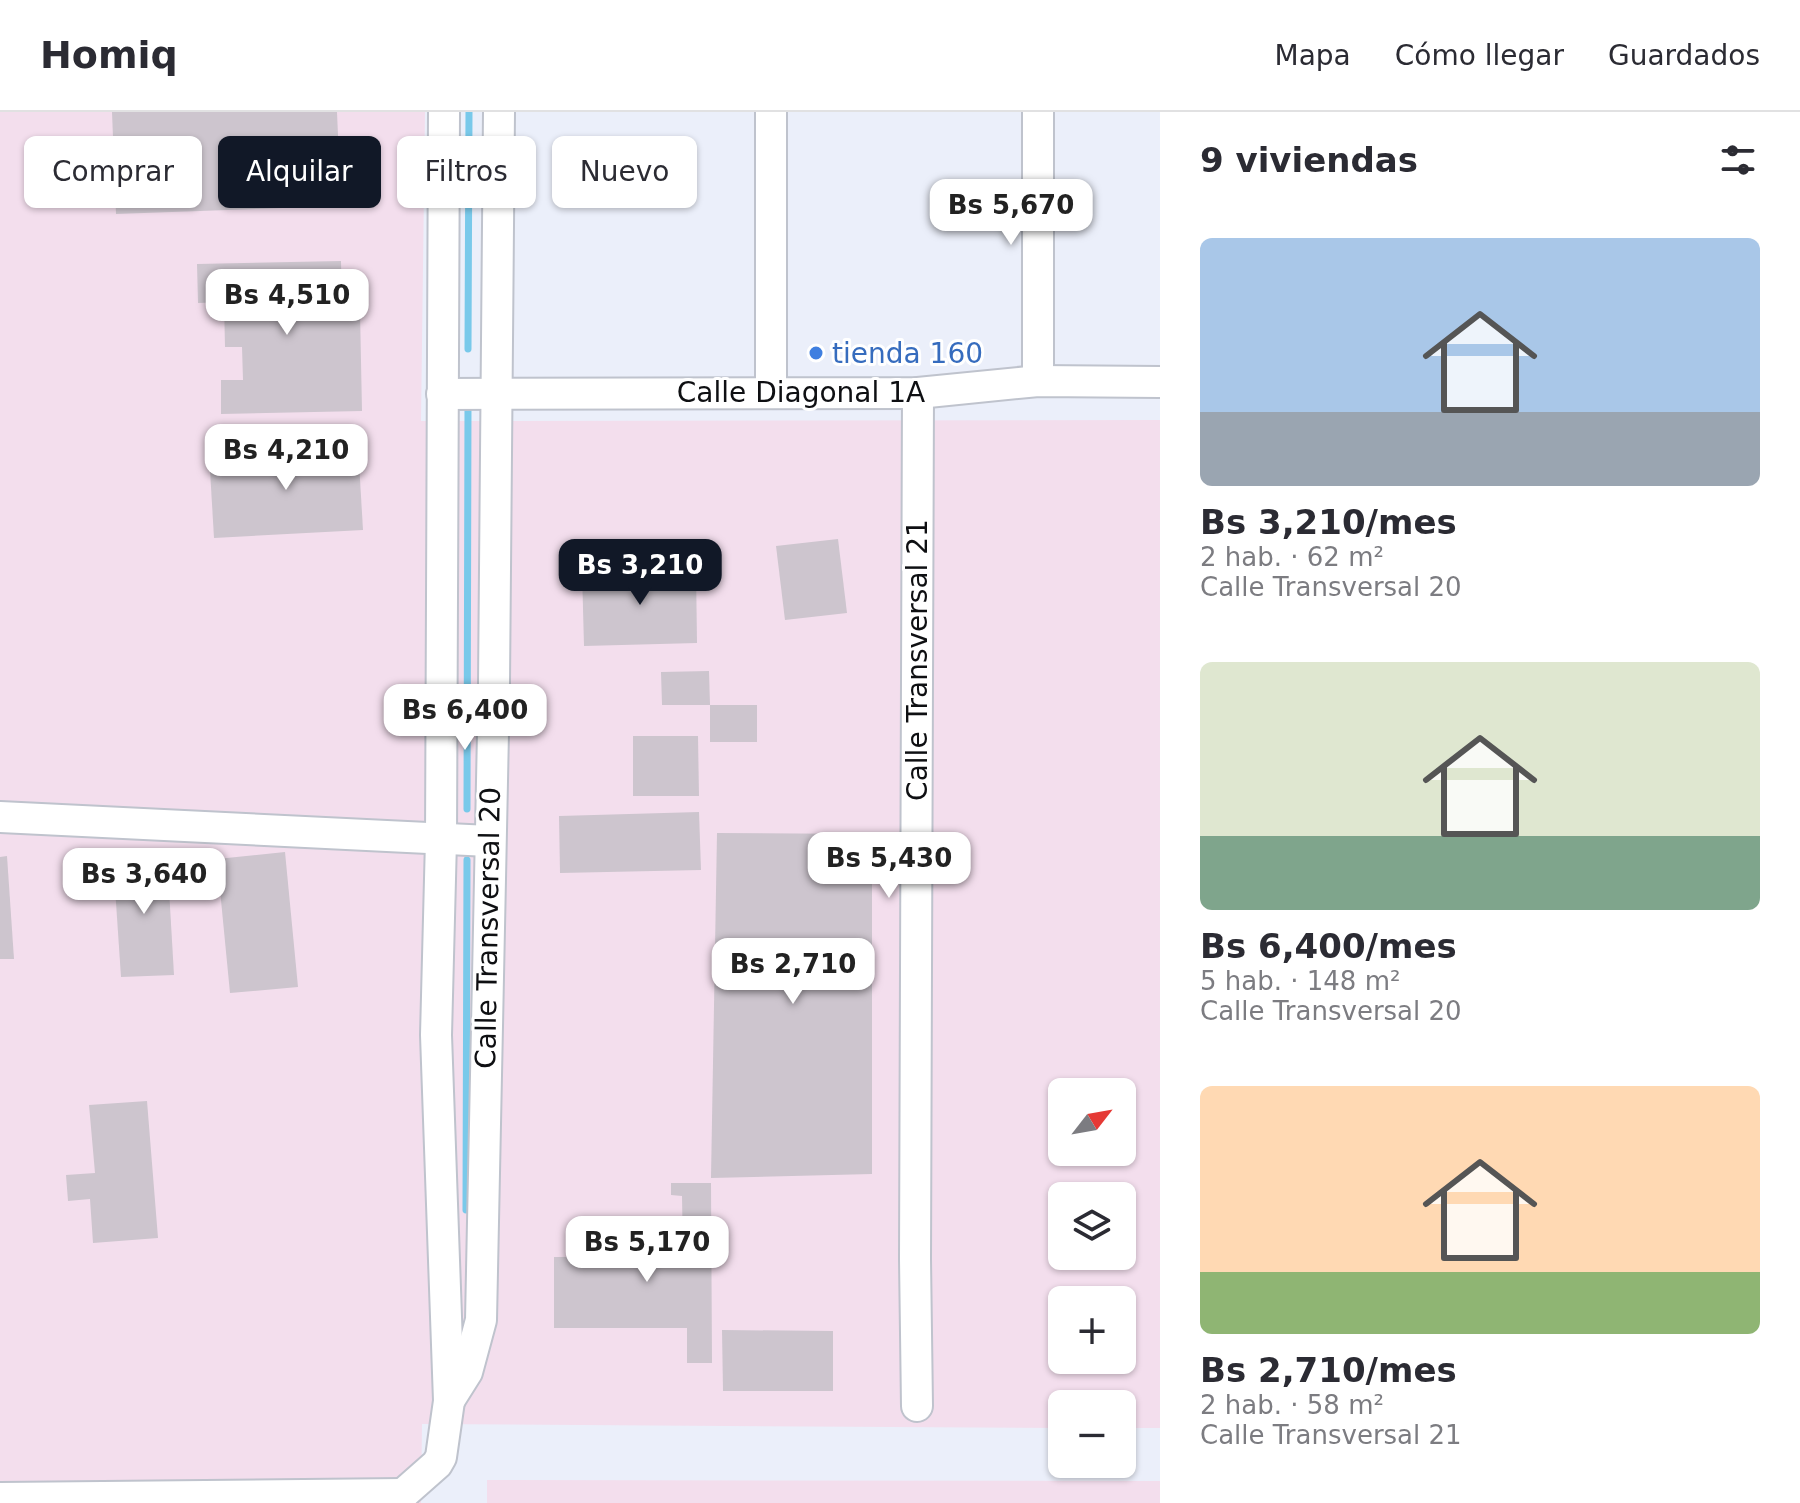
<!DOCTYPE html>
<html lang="es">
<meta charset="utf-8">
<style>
body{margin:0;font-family:"DejaVu Sans",sans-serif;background:#f2f2f3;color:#2b2b33;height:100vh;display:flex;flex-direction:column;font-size:30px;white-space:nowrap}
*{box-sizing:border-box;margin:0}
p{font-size:26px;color:#7c7c81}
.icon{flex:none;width:44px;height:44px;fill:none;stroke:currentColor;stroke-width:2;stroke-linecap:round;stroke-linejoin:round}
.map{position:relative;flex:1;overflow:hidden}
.panel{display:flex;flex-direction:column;background:#fff;width:640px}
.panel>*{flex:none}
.banner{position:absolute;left:24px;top:24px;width:760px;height:72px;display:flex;gap:16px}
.needle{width:52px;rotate:59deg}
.tools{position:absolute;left:1048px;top:966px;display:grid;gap:16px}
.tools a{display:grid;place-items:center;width:88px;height:88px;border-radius:12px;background:#fff;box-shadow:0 2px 6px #0004;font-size:40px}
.price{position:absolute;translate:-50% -68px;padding:0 18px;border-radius:16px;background:#fff;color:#222;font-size:26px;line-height:52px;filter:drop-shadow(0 2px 4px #0008)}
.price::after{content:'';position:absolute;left:50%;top:48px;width:24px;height:18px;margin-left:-12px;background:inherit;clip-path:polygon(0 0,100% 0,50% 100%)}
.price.active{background:#111827;color:#fff}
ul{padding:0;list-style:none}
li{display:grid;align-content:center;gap:16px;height:424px;padding:0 40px}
li span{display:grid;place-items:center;height:248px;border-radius:12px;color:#555}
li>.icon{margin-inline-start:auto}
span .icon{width:144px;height:144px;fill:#fffc;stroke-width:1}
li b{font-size:34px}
h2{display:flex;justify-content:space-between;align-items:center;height:96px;padding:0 40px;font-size:34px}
.pill{padding:0 28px;border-radius:12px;background:#fff;box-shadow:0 2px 6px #0004;font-size:28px;line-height:72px}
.pill.active{background:#111827;color:#fff}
header{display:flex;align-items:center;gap:48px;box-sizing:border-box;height:112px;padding:0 40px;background:#fff;border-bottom:2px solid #e1e1e2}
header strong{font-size:38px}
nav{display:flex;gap:44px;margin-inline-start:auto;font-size:28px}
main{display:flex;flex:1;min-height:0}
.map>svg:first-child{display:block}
.industrial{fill:#f3deed;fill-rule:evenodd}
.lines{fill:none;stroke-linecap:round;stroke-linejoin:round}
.stream{stroke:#79c9ea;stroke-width:7}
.building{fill:#cdc5ce}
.street-casing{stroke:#bfc3cd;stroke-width:34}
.street{stroke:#fff;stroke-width:30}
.shop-dot{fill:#3f7fe0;stroke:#fff;stroke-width:3}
.labels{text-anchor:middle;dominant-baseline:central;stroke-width:6;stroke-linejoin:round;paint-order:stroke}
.shop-label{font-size:28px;fill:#366cbe;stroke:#fff;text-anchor:start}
.street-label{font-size:28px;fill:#0e0f12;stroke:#fff}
</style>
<header>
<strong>Homiq</strong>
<nav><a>Mapa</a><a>Cómo llegar</a><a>Guardados</a></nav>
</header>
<main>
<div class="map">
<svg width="1160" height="1391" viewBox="0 0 1160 1391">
<rect width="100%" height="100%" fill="#ebeffa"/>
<g class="industrial">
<path d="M 0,0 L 425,0 L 421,309 L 1160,308 L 1160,1316 L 1122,1316 L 1122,1292 L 1062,1292 L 1062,1316 L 422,1312 L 421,1391 L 0,1391 ZM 1062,980 L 1122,980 L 1122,1040 L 1062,1040 ZM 1062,1084 L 1122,1084 L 1122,1144 L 1062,1144 ZM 1062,1188 L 1122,1188 L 1122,1248 L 1062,1248 Z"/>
<polygon points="487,1368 1160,1369 1160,1391 487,1391"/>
</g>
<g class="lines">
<g class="stream">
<polyline points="468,237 469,0"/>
<polyline points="467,697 468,291"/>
<polyline points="466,1098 467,748"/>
</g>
</g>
<g class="building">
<polygon points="112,0 337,0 341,94 116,102"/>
<polygon points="341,149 342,200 360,199 362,299 221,302 221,268 243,268 242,235 225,235 224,190 198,191 197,152"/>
<polygon points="358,333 363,418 214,426 209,341"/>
<polygon points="838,427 847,501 785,508 776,434"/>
<polygon points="696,457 697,531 584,534 582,459"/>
<polygon points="709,559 710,593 662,593 661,560"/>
<rect x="710" y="593" width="47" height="37"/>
<polygon points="633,624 698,624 699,684 633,684"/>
<polygon points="699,700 701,758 560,761 559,704"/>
<polygon points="717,721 872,722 872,1062 711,1066"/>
<polygon points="285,740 298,875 230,881 217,747"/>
<polygon points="167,743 174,863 121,865 113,746"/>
<polygon points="7,744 14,847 0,847 0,745"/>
<polygon points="147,989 158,1126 93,1131 90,1087 68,1089 66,1063 95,1061 89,993"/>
<polygon points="671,1071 711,1071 712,1251 687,1251 687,1216 554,1216 554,1145 683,1144 682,1084 671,1083"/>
<polygon points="722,1218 833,1219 833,1279 723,1279"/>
</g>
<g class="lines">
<g class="street-casing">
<g id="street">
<polyline points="1038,269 1038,0"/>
<polyline points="771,281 771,0"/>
<polyline points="442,282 918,281 1038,269 1160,270"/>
<polyline points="0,705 489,729"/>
<polyline points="450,1287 467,1260 481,1208 494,571 499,0"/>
<polyline points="917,1294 915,1147 918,281"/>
<polyline points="403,1382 437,1352 441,1345 449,1289 436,923 441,728 444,0"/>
<polyline points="0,1386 403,1382"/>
</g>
</g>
<use href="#street" class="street"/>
</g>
<circle class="shop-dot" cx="816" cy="241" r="8"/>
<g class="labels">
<g class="shop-label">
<text x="832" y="241">tienda 160</text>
</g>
<g class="street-label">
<text x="801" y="280">Calle Diagonal 1A</text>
<text transform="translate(917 548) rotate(-90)">Calle Transversal 21</text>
<text transform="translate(488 816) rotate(-89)">Calle Transversal 20</text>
</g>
</g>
</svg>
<div class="tools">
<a><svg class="needle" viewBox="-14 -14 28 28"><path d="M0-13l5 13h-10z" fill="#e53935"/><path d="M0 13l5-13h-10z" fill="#7c7c81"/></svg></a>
<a><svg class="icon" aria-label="layers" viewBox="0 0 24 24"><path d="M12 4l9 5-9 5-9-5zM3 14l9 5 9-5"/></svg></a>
<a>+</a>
<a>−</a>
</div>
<b class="price" style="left:1011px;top:135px">Bs 5,670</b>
<b class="price" style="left:287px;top:225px">Bs 4,510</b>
<b class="price" style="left:286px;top:380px">Bs 4,210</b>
<b class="price active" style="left:640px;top:495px">Bs 3,210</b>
<b class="price" style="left:465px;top:640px">Bs 6,400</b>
<b class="price" style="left:889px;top:788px">Bs 5,430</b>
<b class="price" style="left:144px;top:804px">Bs 3,640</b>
<b class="price" style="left:793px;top:894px">Bs 2,710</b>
<b class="price" style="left:647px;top:1172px">Bs 5,170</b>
<div class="banner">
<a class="pill">Comprar</a>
<a class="pill active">Alquilar</a>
<a class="pill">Filtros</a>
<a class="pill">Nuevo</a>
</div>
</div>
<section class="panel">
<h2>9 viviendas<svg class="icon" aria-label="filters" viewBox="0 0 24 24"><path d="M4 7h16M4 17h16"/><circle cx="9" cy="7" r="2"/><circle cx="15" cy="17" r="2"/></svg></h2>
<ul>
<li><span style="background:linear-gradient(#a9c7e8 70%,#9aa5b1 0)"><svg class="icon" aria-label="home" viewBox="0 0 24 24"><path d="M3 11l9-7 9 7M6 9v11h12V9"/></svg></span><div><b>Bs 3,210/mes</b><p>2 hab. · 62 m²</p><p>Calle Transversal 20</p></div></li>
<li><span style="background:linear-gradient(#dfe7d0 70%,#7fa58c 0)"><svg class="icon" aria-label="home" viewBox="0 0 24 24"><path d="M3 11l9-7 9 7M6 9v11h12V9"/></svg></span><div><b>Bs 6,400/mes</b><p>5 hab. · 148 m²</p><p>Calle Transversal 20</p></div></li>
<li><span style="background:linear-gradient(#ffd9b3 75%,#8fb573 0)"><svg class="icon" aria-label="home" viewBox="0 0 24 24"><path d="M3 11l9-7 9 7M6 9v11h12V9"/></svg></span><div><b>Bs 2,710/mes</b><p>2 hab. · 58 m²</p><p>Calle Transversal 21</p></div></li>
</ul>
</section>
</main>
